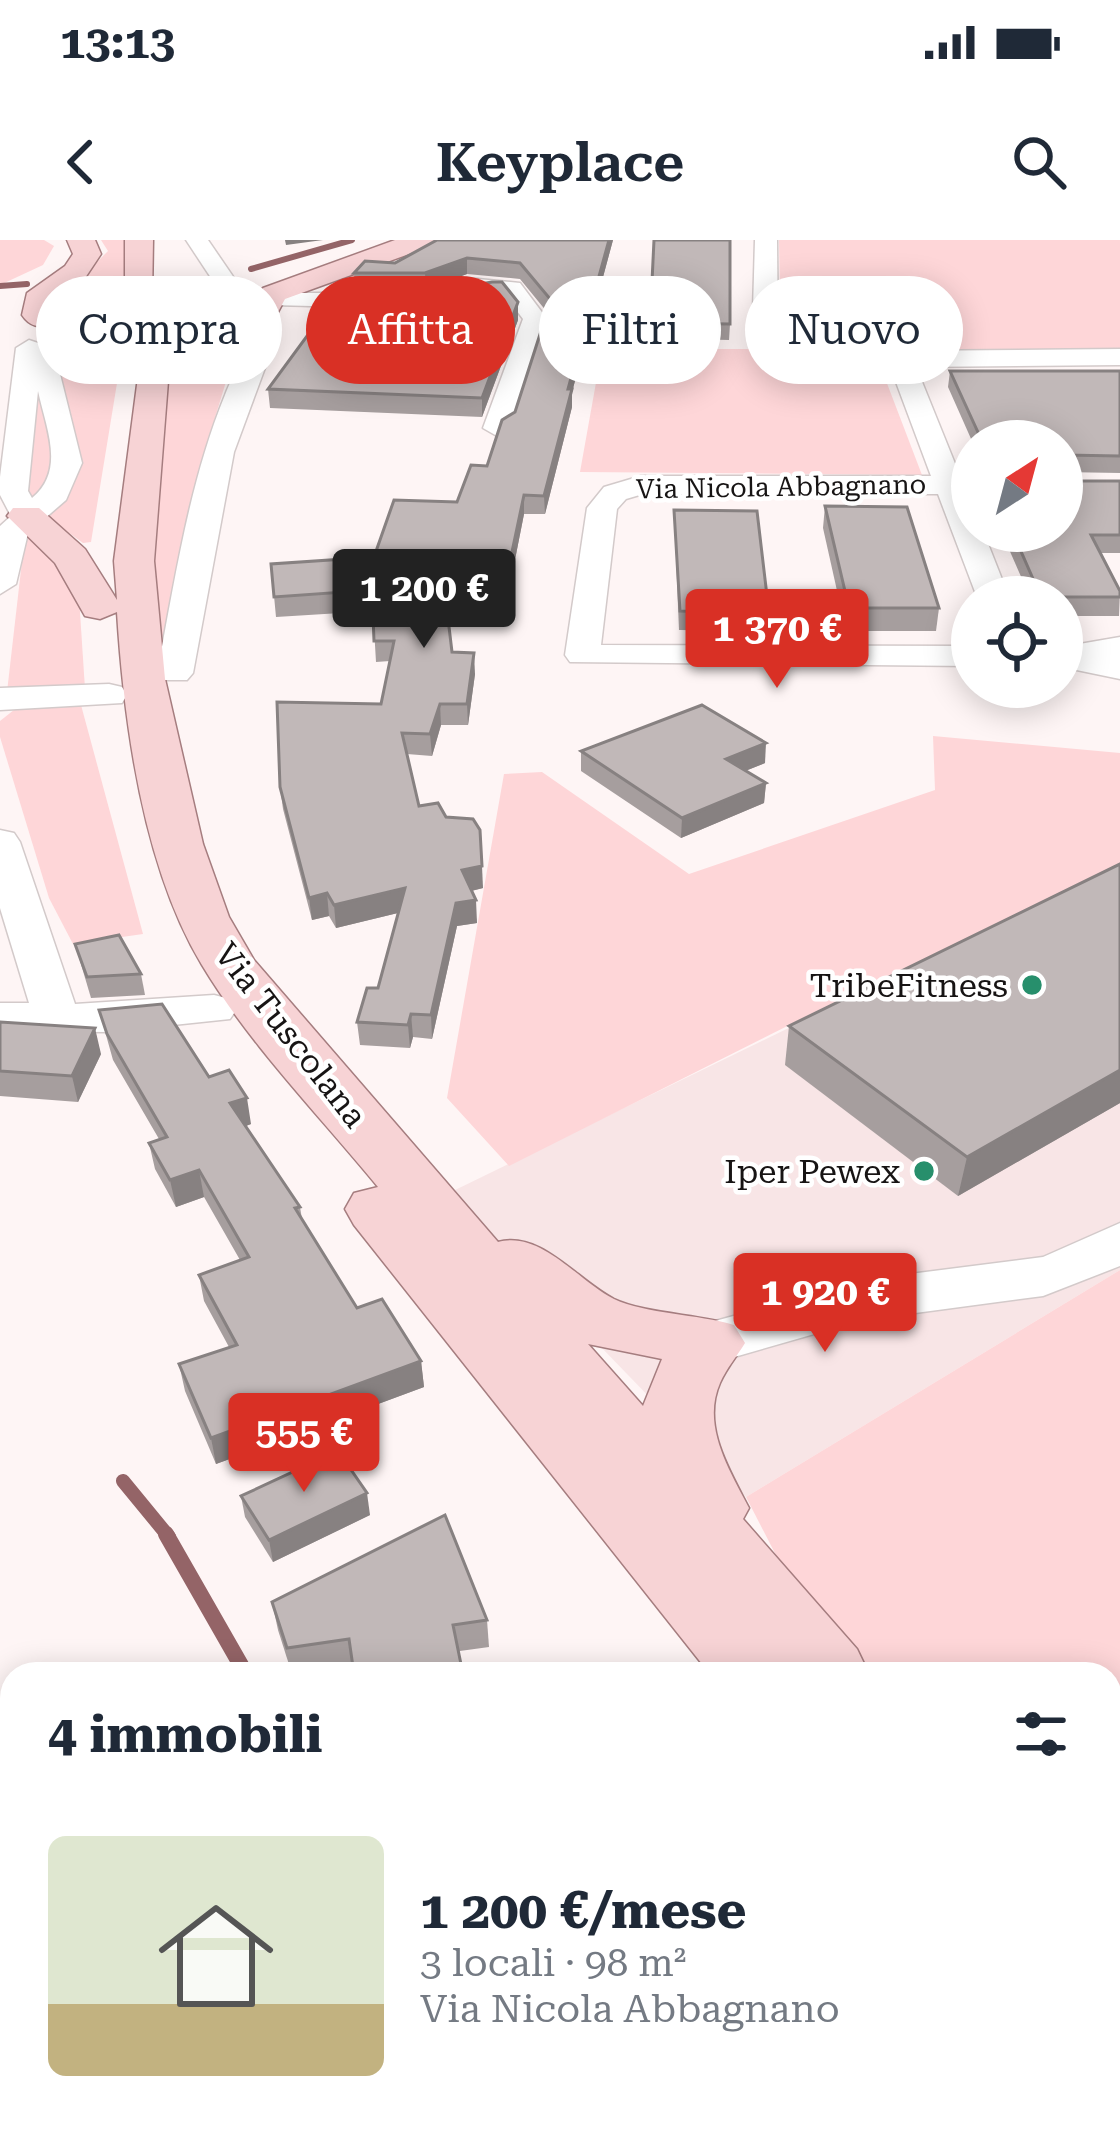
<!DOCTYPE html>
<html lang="it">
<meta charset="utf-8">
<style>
body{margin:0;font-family:"Roboto Serif",serif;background:#f2f2f3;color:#1f2937;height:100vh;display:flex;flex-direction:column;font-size:45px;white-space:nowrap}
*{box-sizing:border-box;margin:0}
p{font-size:39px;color:#747a83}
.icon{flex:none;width:66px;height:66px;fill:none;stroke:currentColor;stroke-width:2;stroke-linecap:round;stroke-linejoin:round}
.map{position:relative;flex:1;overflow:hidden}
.drawer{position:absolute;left:0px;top:1422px;width:1122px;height:468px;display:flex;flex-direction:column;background:#fff;border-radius:36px 36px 0 0;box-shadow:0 6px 30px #0003}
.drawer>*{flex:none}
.hud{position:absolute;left:36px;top:36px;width:1050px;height:108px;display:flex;gap:24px}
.needle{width:78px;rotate:36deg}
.tools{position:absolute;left:951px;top:180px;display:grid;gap:24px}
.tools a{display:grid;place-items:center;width:132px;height:132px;border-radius:50%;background:#fff;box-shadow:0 6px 30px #0003;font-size:60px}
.price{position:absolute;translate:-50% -102px;padding:0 27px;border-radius:12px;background:#d93025;color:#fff;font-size:39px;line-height:78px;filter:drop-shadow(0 3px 6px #0008)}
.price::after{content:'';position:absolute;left:50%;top:72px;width:36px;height:27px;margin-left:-18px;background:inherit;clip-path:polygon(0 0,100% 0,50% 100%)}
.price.on{background:#222;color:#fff}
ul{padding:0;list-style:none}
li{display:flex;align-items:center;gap:36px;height:300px;padding:0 48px}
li+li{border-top:3px solid #e0e1e3}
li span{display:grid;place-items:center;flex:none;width:336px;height:240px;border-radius:18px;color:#555}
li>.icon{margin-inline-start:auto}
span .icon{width:144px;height:144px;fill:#fffc;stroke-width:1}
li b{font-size:51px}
h2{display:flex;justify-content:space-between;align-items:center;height:144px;padding:0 48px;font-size:51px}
.tag{padding:0 42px;border-radius:54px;background:#fff;box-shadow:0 6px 30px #0003;font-size:42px;line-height:108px}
.tag.on{background:#d93025;color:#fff}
.status{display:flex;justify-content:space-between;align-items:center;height:84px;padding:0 60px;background:#fff;direction:ltr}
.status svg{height:33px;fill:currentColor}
header{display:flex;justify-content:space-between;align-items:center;height:156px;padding:0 48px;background:#fff;font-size:54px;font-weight:600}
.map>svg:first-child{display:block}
.built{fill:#f8e5e6}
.green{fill:#fed6d8}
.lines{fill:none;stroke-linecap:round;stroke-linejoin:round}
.stream-far2{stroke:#946467;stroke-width:6}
.stream-far1{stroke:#946467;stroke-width:14}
.stream{stroke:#946467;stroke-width:16}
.minor-casing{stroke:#d3caca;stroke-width:3}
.major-casing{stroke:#a57d7f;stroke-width:3}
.minor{fill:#fff;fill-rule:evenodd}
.major{fill:#f7d3d5;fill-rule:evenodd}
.major-bridge-casing{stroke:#a57d7f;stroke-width:33;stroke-linecap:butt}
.major-bridge{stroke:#f7d3d5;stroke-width:32}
.wall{fill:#a69e9e}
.shaded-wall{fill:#878181}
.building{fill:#c1b8b8;stroke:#878181;stroke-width:3}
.poi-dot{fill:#278f6c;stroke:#fff;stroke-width:4.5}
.labels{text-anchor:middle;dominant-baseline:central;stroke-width:9;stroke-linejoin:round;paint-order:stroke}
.far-street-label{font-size:27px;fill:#171414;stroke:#fff}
.poi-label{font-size:33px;fill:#171414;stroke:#fff;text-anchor:end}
.street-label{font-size:33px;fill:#171414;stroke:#fff}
</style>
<div class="status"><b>13:13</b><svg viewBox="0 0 49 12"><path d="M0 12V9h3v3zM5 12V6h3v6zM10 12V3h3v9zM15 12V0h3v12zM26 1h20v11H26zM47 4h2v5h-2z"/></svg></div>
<header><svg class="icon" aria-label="back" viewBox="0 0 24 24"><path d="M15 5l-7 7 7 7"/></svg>Keyplace<svg class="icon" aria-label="search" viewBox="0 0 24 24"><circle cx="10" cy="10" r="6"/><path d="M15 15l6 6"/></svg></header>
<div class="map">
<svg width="1120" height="1890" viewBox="0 0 1120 1890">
<rect width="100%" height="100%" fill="#fef5f5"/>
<g class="built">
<polygon points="1120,627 1120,1030 746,1257 451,952"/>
<polygon points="79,1878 1059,1878 1068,1890 78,1890"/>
</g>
<g class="green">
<polygon points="0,0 44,0 54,6 43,25 0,45"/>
<polygon points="101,0 131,0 129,64 78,57 69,50 108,11"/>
<polygon points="779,0 1120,0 1120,110 789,110 880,125 922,235 580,232 602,109 781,109"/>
<polygon points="128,76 91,302 83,303 50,279 48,271 62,257 53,105 85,82"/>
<polygon points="174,76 223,78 228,135 204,214 164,395 157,399 146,321"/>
<polygon points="34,138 57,198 53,239 30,261 21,229"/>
<polygon points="40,293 79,357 85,449 7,452 25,295"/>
<polygon points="81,465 143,694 73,704 49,658 0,497 0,481 19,466"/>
<polygon points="933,496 1120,513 1120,627 841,759 509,926 447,858 504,534 542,532 689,634 935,550"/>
<polygon points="1120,1030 1120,1720 1110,1709 1110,1434 867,1434 796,1354 746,1257"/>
</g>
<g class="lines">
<g class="stream-far2">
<polyline points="251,29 352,0"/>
<polyline points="0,46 27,44"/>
</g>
<polyline class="stream-far1" points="123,1241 169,1297"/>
<g class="stream">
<polyline points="166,1294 246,1434"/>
<polyline points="398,1878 399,1890"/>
</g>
<g class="minor-casing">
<g id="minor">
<polygon points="186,0 208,0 245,54 241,59 225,59"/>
<polygon points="755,0 777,0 778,105 765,113 752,105"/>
<path d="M 467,38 L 520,43 L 547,79 L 511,188 L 497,196 L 483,188 L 523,79 L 505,55 C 469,52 457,66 424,67 C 374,69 323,66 273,65 L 279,90 L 234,212 L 193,433 L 187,440 L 163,440 L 157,433 C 175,340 189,243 225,155 C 236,126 256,100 252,69 L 263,62 L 264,53 L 426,53 L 441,51 Z"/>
<path d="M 78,73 L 90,80 L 67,97 L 56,118 L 82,223 L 66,260 L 28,293 L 16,344 L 0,354 L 0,286 L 11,276 L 0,255 L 0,237 L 16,108 L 29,100 L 38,103 L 48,87 ZM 38,151 C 46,188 66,230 32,258 L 28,251 Z"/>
<polygon points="810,103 900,111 1120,109 1120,125 916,127 960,236 972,236 972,254 968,254 972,291 983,291 1009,357 977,357 938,254 643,254 626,259 617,269 601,405 972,406 972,426 570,422 565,415 587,268 604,247 641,236 931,236 890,126 801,116 797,111 801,106"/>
<polygon points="1120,397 1120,439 1062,427 1062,407"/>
<polygon points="109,444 122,447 127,455 122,463 0,470 0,448"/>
<polygon points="0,590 14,593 20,602 75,764 214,755 230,759 237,769 230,779 107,792 0,791 0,763 29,763 0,668"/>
<polygon points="1120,983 1120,1026 1043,1056 863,1080 710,1124 690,1118 682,1103 690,1088 863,1040 1043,1017"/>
<polygon points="12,1716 12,1792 0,1793 0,1717"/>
<polygon points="12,1852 12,1878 81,1878 79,1890 0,1890"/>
</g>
</g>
<g class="major-casing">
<g id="major">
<path d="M 67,0 L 95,0 L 101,14 L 85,38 L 56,58 L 125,57 L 125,0 L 153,0 L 152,58 L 249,63 L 263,48 L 395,0 L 435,0 L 431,6 L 285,59 L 278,72 L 252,81 L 173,77 L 154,321 L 165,439 L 203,604 L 229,677 L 254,720 L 498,1002 C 541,990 578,1041 614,1059 C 646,1074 698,1074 734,1085 L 745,1103 C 737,1116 726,1129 720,1143 C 701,1186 730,1231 749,1268 L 743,1279 L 857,1409 L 869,1434 L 710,1434 L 354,985 L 345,969 L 354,953 L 378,947 C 320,876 250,805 202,725 C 143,627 124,484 117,372 L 100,379 L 85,376 L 55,323 L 7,276 L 13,268 L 39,268 L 85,309 L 117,360 L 114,321 L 146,76 L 72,72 L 54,76 L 52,84 C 39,88 30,87 22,75 L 27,53 L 65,26 L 73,14 ZM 588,1104 L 662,1119 L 643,1166 Z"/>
<polygon points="1110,1716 1120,1720 1120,1890 1071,1890 1066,1878 1110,1878"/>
</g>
</g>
<use href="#minor" class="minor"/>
<use href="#major" class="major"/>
<g class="major-bridge-casing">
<polyline id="major-bridge" points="135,83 139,56"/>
</g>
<use href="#major-bridge" class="major-bridge"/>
</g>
<g class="wall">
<polygon points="437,0 613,0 572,152 572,167 545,274 524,274 506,365 446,365 452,412 475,434 468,485 441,485 432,516 407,514 419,566 483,648 471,651 477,683 457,686 432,799 413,797 410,808 360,805 357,782 378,748 398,673 336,688 329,676 312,680 283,569 280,547 381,464 390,421 376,422 373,371 276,377 271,324 374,317 457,262 487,226 515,172 547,72 520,39 467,34 426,49 355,49 354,33 395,23"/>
<polygon points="654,0 730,84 729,100 649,98"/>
<polygon points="518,62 518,80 482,177 270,168 268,149 314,87 312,72"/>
<polygon points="950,131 1120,131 1120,233 1062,232 1062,201 972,201 948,147"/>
<polygon points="1065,241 1120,241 1120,313 1100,313 1120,351 1119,376 1062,376 1062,357 1030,357 1001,291 1062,291"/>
<polygon points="825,266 939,368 936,391 846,391 823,288"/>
<polygon points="674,270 769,373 767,391 679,390"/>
<polygon points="581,511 765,523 745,531 766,543 764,563 681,598 581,531"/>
<polygon points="1120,624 1120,863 958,956 785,825 789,786"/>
<polygon points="75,704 141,734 145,755 91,758"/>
<polygon points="99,770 209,837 251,884 246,886 300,967 302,979 357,1068 421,1121 424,1147 216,1224 185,1151 179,1124 229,1107 204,1061 199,1035 240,1020 204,957 176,967 155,929 149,903 159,899 113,820"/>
<polygon points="0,782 101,814 78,862 0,856"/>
<polygon points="241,1256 370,1275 273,1322 245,1277"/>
<polygon points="272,1362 487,1380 489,1407 292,1434 278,1390"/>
<polygon points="755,1878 1026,1878 1034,1890 757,1890"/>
</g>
<g class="shaded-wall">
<polygon points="285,0 323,0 286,5"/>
<polygon points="609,0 613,0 572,152 572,167 545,274 544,256 568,149"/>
<polygon points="467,18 467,34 426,49 425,33"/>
<polygon points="518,62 518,80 482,177 482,158"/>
<polygon points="524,255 524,274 506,365 505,345"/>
<polygon points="474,413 475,434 468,485 467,464"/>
<polygon points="440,464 441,485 432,516 430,494"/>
<polygon points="766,503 765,523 725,539 726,519"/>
<polygon points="766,543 764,563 681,598 682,578"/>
<polygon points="482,626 483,648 463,653 462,630"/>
<polygon points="405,648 406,671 336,688 334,665"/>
<polygon points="327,653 329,676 312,680 309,658"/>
<polygon points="476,660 477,683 457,686 432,799 431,775 456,663"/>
<polygon points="411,774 413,797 410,808 408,785"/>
<polygon points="95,788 101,814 78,862 72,836"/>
<polygon points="1120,830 1120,863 958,956 967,917"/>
<polygon points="247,858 251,884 235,890 230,863"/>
<polygon points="199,930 204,957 176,967 170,940"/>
<polygon points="421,1121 424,1147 216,1224 211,1198"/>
<polygon points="367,1253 370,1275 273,1322 269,1300"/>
</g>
<g class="building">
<polygon points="437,0 609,0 568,149 572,149 544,256 524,255 505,345 444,345 452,412 474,413 467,464 440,464 430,494 402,493 419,566 438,563 446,577 473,579 480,590 482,626 462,630 476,660 456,663 431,775 411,774 408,785 357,782 367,748 378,748 405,648 334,665 327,653 309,658 280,547 277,462 381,464 394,401 374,401 372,350 274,357 271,324 374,317 394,260 457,262 471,225 487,226 502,180 515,172 551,60 520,23 467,18 425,33 354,33 365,21 395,23"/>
<polygon points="654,0 730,0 730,84 650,83"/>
<polygon points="492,42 502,42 518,62 482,158 268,149 324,73 312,72 331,54 423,54"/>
<polygon points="950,131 1120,131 1120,216 1065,215 1062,231 1062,201 982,201"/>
<polygon points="1062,238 1065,241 1120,241 1120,295 1091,295 1120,351 1120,357 1041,357 1012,291 1062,291"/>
<polygon points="825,266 907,267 939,368 849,368"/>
<polygon points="674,270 757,271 769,373 680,371"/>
<polygon points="702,465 766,503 726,519 766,543 682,578 581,511"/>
<polygon points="1120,624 1120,830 967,917 789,786"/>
<polygon points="119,695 141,734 87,737 75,704"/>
<polygon points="162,764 209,837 229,830 247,858 230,863 300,967 295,968 357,1068 382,1059 421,1121 211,1198 179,1124 237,1105 199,1035 249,1017 199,930 170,940 149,903 167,897 107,794 99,770"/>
<polygon points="0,782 95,788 72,836 0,831"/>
<polygon points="338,1211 367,1253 269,1300 241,1256"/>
<polygon points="445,1275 487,1380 453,1385 463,1434 354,1434 349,1399 287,1408 272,1362"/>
<rect x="276" y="1878" width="104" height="12"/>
<polygon points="452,1878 698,1878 700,1890 453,1890"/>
<polygon points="767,1878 1026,1878 1034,1890 769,1890"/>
</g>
<g class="poi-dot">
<circle cx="1032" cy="745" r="12"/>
<circle cx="924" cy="931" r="12"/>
</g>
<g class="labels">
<g class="far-street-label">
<text transform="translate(781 247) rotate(-1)">Via Nicola Abbagnano</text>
</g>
<g class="poi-label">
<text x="1008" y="745">TribeFitness</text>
<text x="900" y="931">Iper Pewex</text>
</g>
<g class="street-label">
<text transform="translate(291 795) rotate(52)">Via Tuscolana</text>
</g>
</g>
</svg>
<div class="tools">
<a><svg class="needle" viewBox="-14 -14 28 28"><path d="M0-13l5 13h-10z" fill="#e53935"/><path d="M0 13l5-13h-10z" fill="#747a83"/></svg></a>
<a><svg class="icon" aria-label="locate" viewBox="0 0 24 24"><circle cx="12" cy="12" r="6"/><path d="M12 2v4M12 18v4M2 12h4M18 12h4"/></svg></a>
</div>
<b class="price on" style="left:424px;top:411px">1 200 €</b>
<b class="price" style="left:777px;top:451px">1 370 €</b>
<b class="price" style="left:825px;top:1115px">1 920 €</b>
<b class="price" style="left:304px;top:1255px">555 €</b>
<div class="hud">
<a class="tag">Compra</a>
<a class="tag on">Affitta</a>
<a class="tag">Filtri</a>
<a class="tag">Nuovo</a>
</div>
<section class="drawer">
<h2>4 immobili<svg class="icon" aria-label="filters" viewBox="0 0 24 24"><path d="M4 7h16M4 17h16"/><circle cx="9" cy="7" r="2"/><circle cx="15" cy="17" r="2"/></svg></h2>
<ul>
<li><span style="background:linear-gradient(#dfe7d0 70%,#c2b280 0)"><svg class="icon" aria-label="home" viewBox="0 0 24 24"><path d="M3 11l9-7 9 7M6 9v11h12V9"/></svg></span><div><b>1 200 €/mese</b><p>3 locali · 98 m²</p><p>Via Nicola Abbagnano</p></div></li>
</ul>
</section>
</div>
